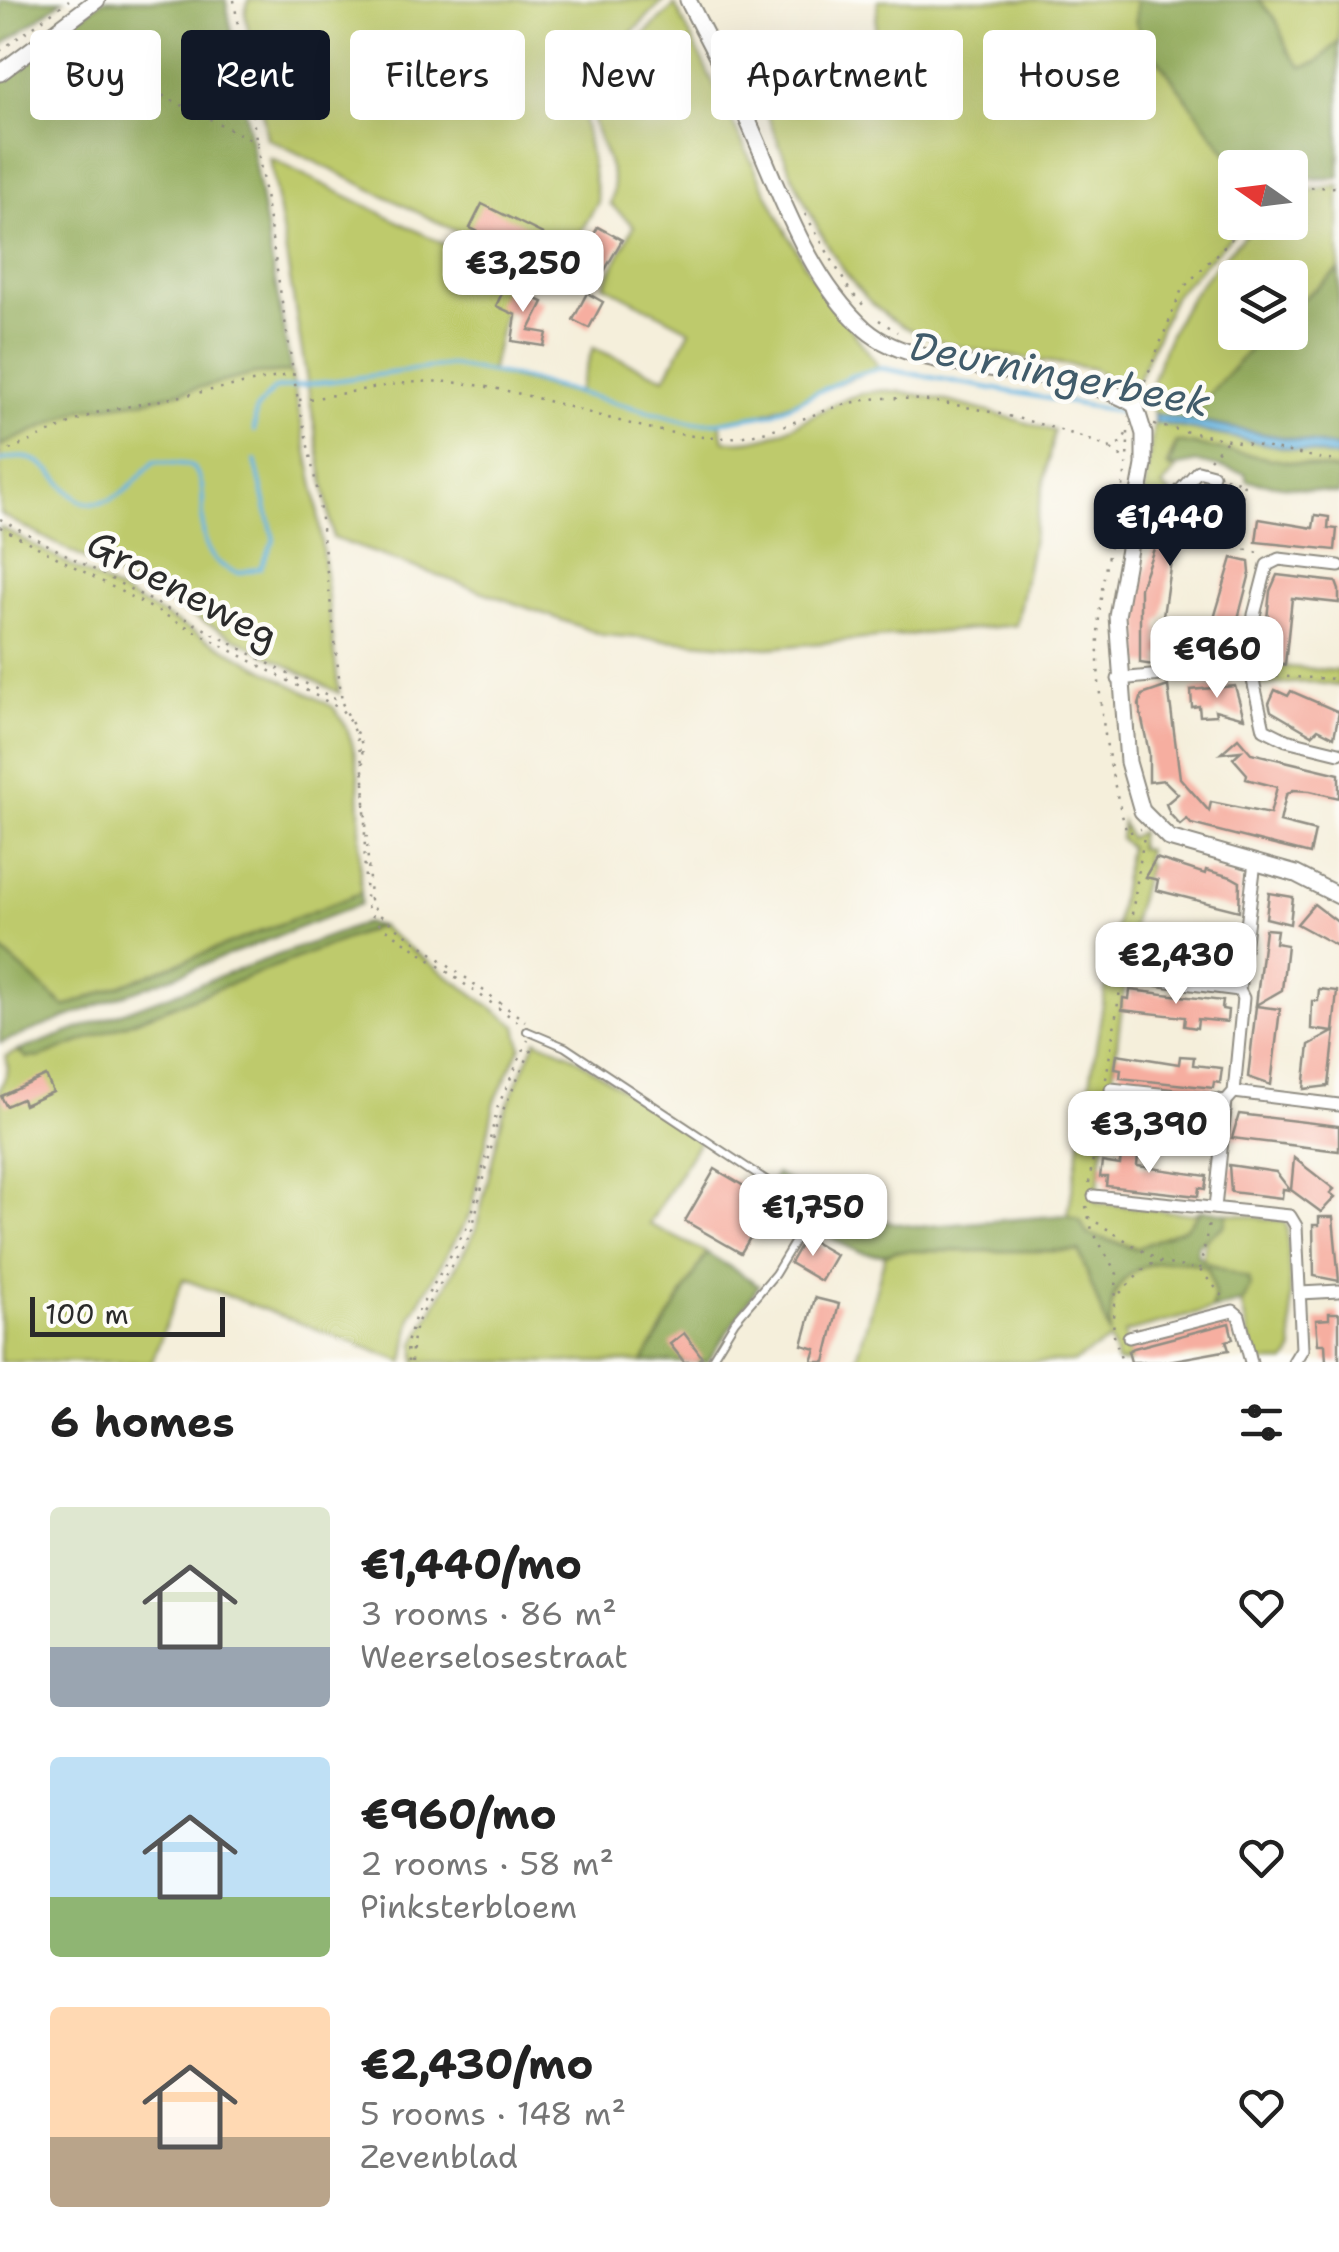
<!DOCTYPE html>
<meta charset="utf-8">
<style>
body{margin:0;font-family:"Shantell Sans",sans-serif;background:#f2f2f2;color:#222;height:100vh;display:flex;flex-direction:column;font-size:38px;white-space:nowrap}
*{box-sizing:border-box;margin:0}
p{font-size:32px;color:#767676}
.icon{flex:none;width:55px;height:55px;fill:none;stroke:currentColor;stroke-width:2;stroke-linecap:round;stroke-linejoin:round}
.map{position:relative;height:1362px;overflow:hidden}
.panel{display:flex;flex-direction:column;background:#fff;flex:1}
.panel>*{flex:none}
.banner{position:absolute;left:30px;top:30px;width:1280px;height:90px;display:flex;gap:20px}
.needle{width:65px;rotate:284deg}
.controls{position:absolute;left:1218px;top:150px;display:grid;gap:20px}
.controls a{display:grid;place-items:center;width:90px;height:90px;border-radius:10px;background:#fff;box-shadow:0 10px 40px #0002;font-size:50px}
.scale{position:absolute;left:30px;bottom:25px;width:195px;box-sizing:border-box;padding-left:10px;border:5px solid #2b2b2b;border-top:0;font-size:28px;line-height:35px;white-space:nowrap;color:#2b2b2b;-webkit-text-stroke:8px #fdfcf7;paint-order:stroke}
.price{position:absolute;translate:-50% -85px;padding:0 22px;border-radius:20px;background:#fff;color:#222;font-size:32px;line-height:65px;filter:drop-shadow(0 2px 5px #0008)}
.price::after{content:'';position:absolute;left:50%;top:60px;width:30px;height:22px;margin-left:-15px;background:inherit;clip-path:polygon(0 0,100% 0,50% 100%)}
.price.current{background:#111827;color:#fff}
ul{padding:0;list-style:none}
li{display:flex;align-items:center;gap:30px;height:250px;padding:0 50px}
li span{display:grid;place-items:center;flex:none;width:280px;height:200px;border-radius:10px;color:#555}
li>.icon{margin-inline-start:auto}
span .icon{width:120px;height:120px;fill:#fffc;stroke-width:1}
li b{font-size:42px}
h2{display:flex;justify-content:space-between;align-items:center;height:120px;padding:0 50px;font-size:42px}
.pill{padding:0 35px;border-radius:10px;background:#fff;box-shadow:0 10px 40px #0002;font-size:35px;line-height:90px}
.pill.current{background:#111827;color:#fff}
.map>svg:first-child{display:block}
.green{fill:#beca6c;stroke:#747a4c;stroke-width:2.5}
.forest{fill:#96ae60;stroke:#606c46;stroke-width:2.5}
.water{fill:#69b7e3;stroke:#4a7187;stroke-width:2.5}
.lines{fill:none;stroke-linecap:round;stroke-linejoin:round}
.stream{stroke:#69b7e3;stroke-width:4}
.building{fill:#f6aea0}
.service-casing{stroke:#908d83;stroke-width:10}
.minor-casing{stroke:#908d83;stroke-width:15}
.tertiary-casing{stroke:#908d83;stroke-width:19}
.path{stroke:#908d83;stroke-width:2.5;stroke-dasharray:2.5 8;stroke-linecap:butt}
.service{stroke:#fff;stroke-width:6}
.minor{stroke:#fff;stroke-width:11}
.tertiary{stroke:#fff;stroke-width:15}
.labels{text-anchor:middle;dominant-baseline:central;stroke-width:9;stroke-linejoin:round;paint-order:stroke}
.street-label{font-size:38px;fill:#2b2b2b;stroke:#fdfcf7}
.water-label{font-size:40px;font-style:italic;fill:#415c6b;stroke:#fdfcf7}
</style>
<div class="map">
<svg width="1339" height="1362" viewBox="0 0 1339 1362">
<rect width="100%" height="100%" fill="#fdfcf7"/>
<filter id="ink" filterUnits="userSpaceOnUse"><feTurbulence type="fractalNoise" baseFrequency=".01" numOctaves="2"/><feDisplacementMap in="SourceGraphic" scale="20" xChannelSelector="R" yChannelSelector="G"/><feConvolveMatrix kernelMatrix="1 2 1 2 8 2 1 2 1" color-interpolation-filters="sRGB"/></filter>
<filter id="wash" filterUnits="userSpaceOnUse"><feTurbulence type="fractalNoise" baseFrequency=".0048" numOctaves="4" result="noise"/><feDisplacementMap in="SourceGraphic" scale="40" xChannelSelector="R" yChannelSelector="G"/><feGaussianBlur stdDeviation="2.25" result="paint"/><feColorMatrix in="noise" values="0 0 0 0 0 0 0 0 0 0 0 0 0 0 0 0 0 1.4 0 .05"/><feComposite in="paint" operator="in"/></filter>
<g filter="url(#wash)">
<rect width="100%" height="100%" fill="#f5efdb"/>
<g class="green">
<polygon points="249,0 664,0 585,80 579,92 598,202 553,279 267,138 245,12"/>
<path d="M 878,0 L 1136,0 L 1136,24 L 1148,46 L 1237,167 L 1235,222 L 1244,223 L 1174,296 L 1136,385 L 1110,380 L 1094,369 C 1032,358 955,355 899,324 C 830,286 786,159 757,90 L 871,86 Z"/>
<path d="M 1259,0 L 1339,0 L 1339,41 L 1318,62 L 1302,67 C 1289,58 1271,17 1259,0 Z"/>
<path d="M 675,5 L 783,226 L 811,275 L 880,368 C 825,384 778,417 720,422 L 724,440 C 783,450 820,398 875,391 C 908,386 1018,420 1054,431 L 1016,625 L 768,648 L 603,635 L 333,538 L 270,158 L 514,279 L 501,305 L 505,308 L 491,372 L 577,394 L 593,348 L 665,378 L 690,330 L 604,285 L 634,226 L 610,204 C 626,168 579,125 593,89 C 599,72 660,21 675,5 Z"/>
<path d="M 1339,185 L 1339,270 L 1290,309 L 1290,278 L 1235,278 L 1235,332 L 1265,333 C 1253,344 1191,416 1185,418 C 1176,420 1163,415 1154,414 C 1146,394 1152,382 1159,362 C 1179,302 1213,265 1258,223 L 1290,222 L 1290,194 Z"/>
<polygon points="291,372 316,496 339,693 0,514 0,446 83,409 148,400 255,374"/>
<polygon points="1154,422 1339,458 1339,471 1176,442 1167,465 1176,469 1162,487 1171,494 1159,508 1148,512 1142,509"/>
<path d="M 0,527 L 333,707 C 372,752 356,837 361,893 L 65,1007 L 0,949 Z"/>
<polygon points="1251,664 1339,671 1339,686 1310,682 1260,685"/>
<polygon points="1122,822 1129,838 1140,832 1138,848 1147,850 1145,864 1148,865 1134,915 1096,1203 1193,1214 1202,1210 1185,1228 1140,1249 1086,1234 1068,1215 1129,847 1120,839"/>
<polygon points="379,926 517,1026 521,1046 495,1101 470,1214 412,1315 404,1362 183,1279 152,1362 0,1362 0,1090 8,1070 6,1056 18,1051 27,1058 41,1057"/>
<polygon points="536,1040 570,1054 699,1141 649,1224 707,1253 643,1362 416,1362 415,1343 476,1229 503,1115"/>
<polygon points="1228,1213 1283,1221 1287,1226 1293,1352 1286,1362 1255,1362 1241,1303 1249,1280 1202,1260 1206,1238"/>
<path d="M 895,1251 L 1079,1251 L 1109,1333 C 1111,1321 1109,1304 1115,1293 C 1133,1258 1176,1255 1208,1268 L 1215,1296 L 1211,1310 L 1124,1333 L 1131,1362 L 1117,1362 L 1110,1340 L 1073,1362 L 856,1362 L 885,1256 Z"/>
</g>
<g class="forest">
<polygon points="0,0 63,0 0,47"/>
<polygon points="103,0 226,0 291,372 255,374 148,400 83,409 0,446 0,76"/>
<polygon points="1136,0 1259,0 1277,21 1288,51 1302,67 1318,62 1339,41 1339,178 1290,179 1290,168 1237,167 1148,46 1136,24"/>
<path d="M 1339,270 L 1339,448 L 1183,419 C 1199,411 1246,351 1265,333 L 1290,332 L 1290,309 Z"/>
<polygon points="1177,442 1339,471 1339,494 1247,481 1245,473 1198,462 1169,468"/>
<polygon points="361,893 361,904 0,1043 0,949 65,1007"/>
<polygon points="365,923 379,926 41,1057 27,1058 18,1051"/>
<path d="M 776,1174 L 849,1215 L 918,1227 L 1068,1215 L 1080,1220 L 1087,1234 L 1135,1249 L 1185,1228 L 1202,1210 L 1228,1213 L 1224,1226 L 1197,1245 L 1197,1255 L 1211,1265 L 1248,1278 L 1250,1287 L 1243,1302 L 1211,1310 L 1215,1296 L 1208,1268 C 1176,1255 1133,1258 1115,1293 C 1109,1304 1111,1321 1109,1333 L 1079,1251 L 896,1251 C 860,1266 820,1229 791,1212 L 799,1198 L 772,1181 Z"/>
<polygon points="707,1253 759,1285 707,1362 643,1362"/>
</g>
<polygon class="water" points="1154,414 1339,448 1339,458 1154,422"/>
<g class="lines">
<g class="stream">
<polyline points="254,431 256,410 274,389 450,365 516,377 693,423 719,422 773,413 851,376 880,368 1132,414"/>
<path d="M 0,461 C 66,439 57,526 114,498 C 131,490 141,473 155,461 L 189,465 C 223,488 175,552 238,573 L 260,568 L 274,540 L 255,460"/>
</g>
</g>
<g id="blocks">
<g class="building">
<polygon points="482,204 543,234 532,258 470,228"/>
<polygon points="598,227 622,240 598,282 575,269"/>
<polygon points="506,285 543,302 529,330 547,333 544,346 512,341 516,315 496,306"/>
<polygon points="587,293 603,302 589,328 573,320"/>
<polygon points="1232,488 1237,506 1213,512 1216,497 1203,518 1192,520 1198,526 1171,560 1163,616 1158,622 1158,644 1164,643 1165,654 1159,655 1160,666 1140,663 1140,588 1155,546 1186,500"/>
<polygon points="1315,515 1329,517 1328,528 1337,529 1335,550 1256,542 1259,519 1313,528"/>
<polygon points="1232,558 1249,562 1250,573 1229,653 1222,652 1221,657 1210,655 1212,643 1207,642"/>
<polygon points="1277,575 1336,582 1339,590 1339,603 1292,598 1285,665 1263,656 1270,591"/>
<polygon points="1168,686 1180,778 1209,811 1211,802 1270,814 1277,787 1246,779 1247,774 1233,758 1241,751 1221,753 1238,738 1251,753 1339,774 1339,798 1310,791 1293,790 1286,795 1280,822 1315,831 1310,854 1191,824 1187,819 1180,825 1170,814 1166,804 1178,794 1164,780 1149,782 1149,753 1139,705 1142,695"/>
<polygon points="1235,686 1244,718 1215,710 1216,715 1200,716 1199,706 1192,707 1191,690"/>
<polygon points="1275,690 1288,696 1291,691 1339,712 1334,737 1318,729 1312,735 1271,711 1269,703"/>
<polygon points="1156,858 1205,874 1206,870 1231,877 1240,882 1239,911 1156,890 1158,880 1145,877"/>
<polygon points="1269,893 1293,897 1290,924 1266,918"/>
<polygon points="1314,904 1339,923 1339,947 1297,924"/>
<polygon points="1265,929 1277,930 1275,943 1287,945 1282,990 1256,1005"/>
<polygon points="1136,936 1221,946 1220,956 1233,957 1232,969 1226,969 1225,977 1174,968 1174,972 1148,969 1139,964"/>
<polygon points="1319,989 1337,991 1333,1032 1311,1029 1312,1001 1318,1001"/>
<polygon points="1130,990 1223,1001 1222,1009 1228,1010 1227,1022 1198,1019 1197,1028 1184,1026 1185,1017 1122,1010 1123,998 1129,999"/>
<polygon points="1256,1006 1280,1009 1271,1085 1248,1077"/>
<polygon points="1335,1031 1329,1086 1304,1089 1309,1045"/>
<polygon points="1117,1054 1179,1064 1180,1056 1194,1057 1193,1065 1222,1068 1220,1083 1214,1082 1213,1088 1120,1078 1121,1069 1115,1068"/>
<polygon points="46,1076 53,1092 24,1105 22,1099 6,1106 1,1096"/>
<polygon points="1118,1103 1210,1113 1213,1136 1109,1122 1110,1110 1117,1111"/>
<polygon points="1239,1114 1339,1126 1339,1151 1232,1138"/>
<polygon points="1122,1144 1139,1145 1137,1166 1207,1176 1205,1189 1199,1188 1198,1196 1106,1186 1107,1177 1100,1177 1102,1162 1120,1165"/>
<polygon points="1294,1158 1334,1189 1330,1193 1335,1197 1321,1212 1291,1190"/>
<polygon points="1229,1165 1276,1172 1290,1190 1283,1189 1282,1198 1231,1192"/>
<polygon points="715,1169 771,1202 741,1253 685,1221"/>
<polygon points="1319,1217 1333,1217 1339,1281 1314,1276 1313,1225 1319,1225"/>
<polygon points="805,1237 836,1255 821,1281 790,1263"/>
<polygon points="815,1298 839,1304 825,1362 812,1362 816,1349 802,1345"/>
<polygon points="1329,1313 1339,1313 1339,1362 1326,1362 1325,1344 1318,1344 1316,1320 1329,1319"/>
<polygon points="1229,1323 1233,1339 1226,1341 1229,1350 1163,1362 1131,1362 1128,1351 1134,1348"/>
<polygon points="684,1333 702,1357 696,1362 684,1362 670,1344"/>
</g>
</g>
</g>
<g filter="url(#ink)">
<use href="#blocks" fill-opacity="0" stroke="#908d83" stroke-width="2.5"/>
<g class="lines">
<g class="service-casing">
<polyline id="service" points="527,1031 565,1047 813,1211 775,1274 735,1321 710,1362"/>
</g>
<g class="minor-casing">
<g id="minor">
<polyline points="1134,519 1160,513 1198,471 1213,475"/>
<polyline points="1250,667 1264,729 1286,740 1339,753"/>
<polyline points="1118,679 1250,667 1254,615 1267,565 1279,559 1339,566"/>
<polyline points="1129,976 1239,990"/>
<polyline points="1111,1089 1226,1101"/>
<polyline points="1234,1092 1339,1105"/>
<polyline points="1094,1196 1290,1216 1296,1226 1302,1349 1294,1362"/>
<polyline points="1215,1208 1226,1101 1234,1092 1243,998 1239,990 1255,862"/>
<polyline points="1300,1293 1339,1291"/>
<polyline points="1129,1337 1233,1311 1239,1316 1251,1362"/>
</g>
</g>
<g class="tertiary-casing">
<g id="tertiary">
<path d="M 688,0 C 708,41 731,81 749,123 C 780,192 807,277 865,329 C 882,344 905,352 927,357 C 985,372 1088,373 1135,405 L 1144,434 L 1144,465 L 1117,616 L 1128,762 L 1142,811 L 1169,838 L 1296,874 L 1339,896"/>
<polyline points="0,73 97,0"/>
</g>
</g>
<g class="path">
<polyline points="234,0 296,390 318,493 342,703"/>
<polyline points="59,44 258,143"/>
<polyline points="0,51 69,0"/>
<polyline points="1290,188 1339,187"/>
<polyline points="805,214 849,289"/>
<polyline points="854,295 866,308"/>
<polyline points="879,320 897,332"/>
<polyline points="1141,391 1182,289 1248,222"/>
<path d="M 299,400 C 348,395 401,378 450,382 C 536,389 617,429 703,437 C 770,444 811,407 872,399 C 925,392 1060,425 1109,448 L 1122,442 L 1127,432"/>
<polyline points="1154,425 1339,462"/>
<path d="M 1128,432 C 1129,488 1107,542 1101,598 C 1091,673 1106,760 1127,833 L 1141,829"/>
<polyline points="1111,449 1125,459"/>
<polyline points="0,454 95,413 293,374"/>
<polyline points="1210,459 1228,440"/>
<polyline points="1225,478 1244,482 1236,547 1263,554"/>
<polyline points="0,519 342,703 362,744 370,901 377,913 525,1021"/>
<path d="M 0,527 L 341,709 C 380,757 357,852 368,910 L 378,923 L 521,1024"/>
<polyline points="1266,676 1339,679"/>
<polyline points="1124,966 1144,836"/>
<polyline points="1106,1079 1121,984"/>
<polyline points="1089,1183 1103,1097"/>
<polyline points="1086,1206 1092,1230 1117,1274 1113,1332 1122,1362"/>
<polyline points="1088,1217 1162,1263 1200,1270 1227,1301"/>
<polyline points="1200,1269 1209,1223"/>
<polyline points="1120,1293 1148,1265 1160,1263"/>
<polyline points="408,1362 407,1343 416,1315 470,1222 498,1106 528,1040"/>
<polyline points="411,1362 413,1334 420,1317 471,1234 497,1123 533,1046"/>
</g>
<use href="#service" class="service"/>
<use href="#minor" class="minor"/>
<use href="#tertiary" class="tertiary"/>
</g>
</g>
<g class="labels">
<g class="street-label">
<text transform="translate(183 589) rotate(28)">Groeneweg</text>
</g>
<g class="water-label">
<text transform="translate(1060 374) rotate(11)">Deurningerbeek</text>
</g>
</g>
</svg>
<div class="controls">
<a><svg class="needle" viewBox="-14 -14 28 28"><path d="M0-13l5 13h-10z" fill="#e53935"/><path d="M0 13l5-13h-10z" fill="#767676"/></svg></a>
<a><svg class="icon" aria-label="layers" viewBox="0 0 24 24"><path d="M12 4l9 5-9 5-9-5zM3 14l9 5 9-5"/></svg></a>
</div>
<div class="scale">100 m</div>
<b class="price" style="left:523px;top:315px">€3,250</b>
<b class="price current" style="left:1170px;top:569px">€1,440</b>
<b class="price" style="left:1217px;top:701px">€960</b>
<b class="price" style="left:1176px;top:1007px">€2,430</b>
<b class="price" style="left:1149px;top:1176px">€3,390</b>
<b class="price" style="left:813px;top:1259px">€1,750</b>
<div class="banner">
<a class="pill">Buy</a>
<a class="pill current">Rent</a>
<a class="pill">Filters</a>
<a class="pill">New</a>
<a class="pill">Apartment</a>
<a class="pill">House</a>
</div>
</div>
<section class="panel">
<h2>6 homes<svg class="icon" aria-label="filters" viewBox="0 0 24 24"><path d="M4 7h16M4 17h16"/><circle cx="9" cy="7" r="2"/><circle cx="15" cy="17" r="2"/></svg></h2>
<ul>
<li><span style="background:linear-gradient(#dfe7d0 70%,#9aa5b1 0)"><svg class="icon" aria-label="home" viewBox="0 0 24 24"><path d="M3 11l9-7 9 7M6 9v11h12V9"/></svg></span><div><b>€1,440/mo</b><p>3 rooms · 86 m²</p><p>Weerselosestraat</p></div><svg class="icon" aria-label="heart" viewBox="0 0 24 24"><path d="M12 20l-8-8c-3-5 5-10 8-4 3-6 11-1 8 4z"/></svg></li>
<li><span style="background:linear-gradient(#bfe0f5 70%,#8fb573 0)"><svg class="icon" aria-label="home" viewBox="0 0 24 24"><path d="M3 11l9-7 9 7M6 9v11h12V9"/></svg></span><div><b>€960/mo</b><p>2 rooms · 58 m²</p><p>Pinksterbloem</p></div><svg class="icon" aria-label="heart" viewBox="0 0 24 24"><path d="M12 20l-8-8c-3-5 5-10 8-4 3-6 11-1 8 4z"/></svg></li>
<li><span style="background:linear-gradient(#ffd9b3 65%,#b9a48a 0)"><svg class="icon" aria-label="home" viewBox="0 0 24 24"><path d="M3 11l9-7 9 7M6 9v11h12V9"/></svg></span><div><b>€2,430/mo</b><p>5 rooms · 148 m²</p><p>Zevenblad</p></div><svg class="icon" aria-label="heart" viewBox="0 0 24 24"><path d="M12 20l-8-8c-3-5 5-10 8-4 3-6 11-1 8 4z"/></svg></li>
</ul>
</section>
